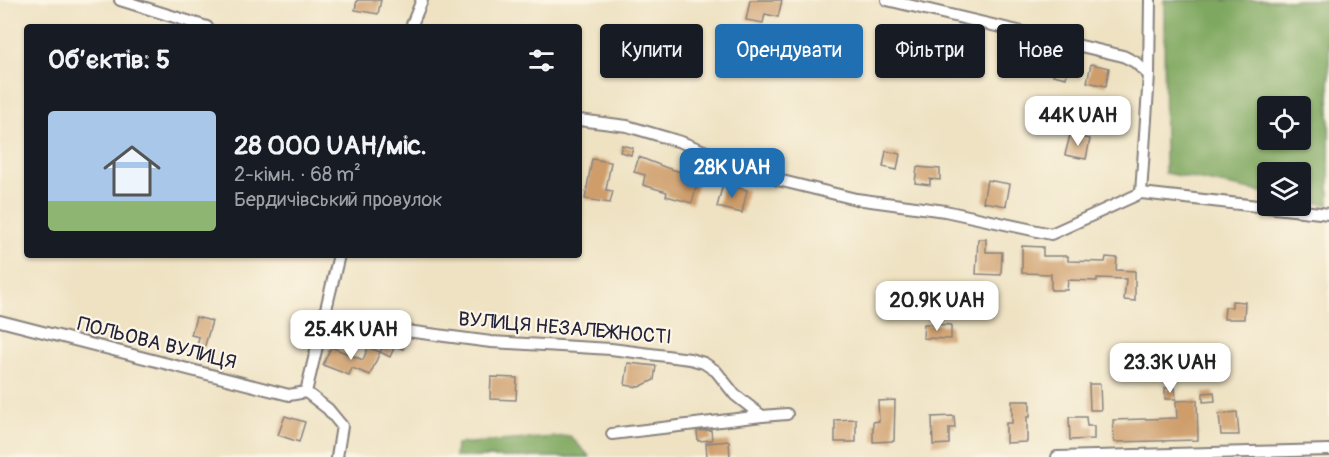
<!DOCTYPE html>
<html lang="uk">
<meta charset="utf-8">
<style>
body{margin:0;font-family:Pangolin,sans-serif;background:#20242c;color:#f1f3f6;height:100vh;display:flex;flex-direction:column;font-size:22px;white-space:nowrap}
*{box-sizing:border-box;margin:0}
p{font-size:20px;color:#9ea1a6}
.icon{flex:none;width:33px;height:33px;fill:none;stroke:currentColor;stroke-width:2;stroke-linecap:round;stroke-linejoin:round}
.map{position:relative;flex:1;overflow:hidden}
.drawer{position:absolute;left:24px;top:24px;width:558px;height:234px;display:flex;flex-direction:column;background:#171b24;border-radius:6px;box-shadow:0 2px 4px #0004}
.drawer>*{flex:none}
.guide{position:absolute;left:600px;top:24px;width:570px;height:54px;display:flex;gap:12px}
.buttons{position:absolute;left:1257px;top:96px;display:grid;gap:12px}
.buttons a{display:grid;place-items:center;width:54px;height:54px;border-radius:6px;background:#171b24;box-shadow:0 2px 4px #0004;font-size:30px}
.price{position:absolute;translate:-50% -51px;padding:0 14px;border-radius:12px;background:#fff;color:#222;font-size:20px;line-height:39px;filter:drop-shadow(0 2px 3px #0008)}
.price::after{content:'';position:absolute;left:50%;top:36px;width:18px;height:14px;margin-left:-9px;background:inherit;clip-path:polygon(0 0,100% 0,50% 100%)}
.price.on{background:#1f6fb2;color:#fff}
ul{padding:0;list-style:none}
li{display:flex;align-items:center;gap:18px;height:150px;padding:0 24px}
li+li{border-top:2px solid #363941}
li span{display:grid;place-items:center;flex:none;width:168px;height:120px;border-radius:6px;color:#555}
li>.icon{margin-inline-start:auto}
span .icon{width:72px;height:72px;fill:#fffc;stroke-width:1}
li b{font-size:26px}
h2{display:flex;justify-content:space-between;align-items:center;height:72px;padding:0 24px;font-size:26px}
.pill{padding:0 21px;border-radius:6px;background:#171b24;box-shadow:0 2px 4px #0004;font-size:21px;line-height:54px}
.pill.on{background:#1f6fb2;color:#fff}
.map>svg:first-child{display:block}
.forest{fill:#7ea75f;stroke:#50644d;stroke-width:1.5;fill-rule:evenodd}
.building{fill:#ce9d6a}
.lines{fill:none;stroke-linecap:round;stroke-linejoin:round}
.street-casing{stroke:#88827e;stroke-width:14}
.street{stroke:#fff;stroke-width:10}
.labels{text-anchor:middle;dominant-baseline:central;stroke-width:4.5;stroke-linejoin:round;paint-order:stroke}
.street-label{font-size:20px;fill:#22223b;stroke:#fcf5e5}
</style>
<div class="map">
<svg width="1329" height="457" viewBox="0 0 1329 457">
<rect width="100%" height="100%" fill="#fcf5e5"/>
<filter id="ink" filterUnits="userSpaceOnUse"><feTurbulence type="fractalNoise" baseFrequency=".0167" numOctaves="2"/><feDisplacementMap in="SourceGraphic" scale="12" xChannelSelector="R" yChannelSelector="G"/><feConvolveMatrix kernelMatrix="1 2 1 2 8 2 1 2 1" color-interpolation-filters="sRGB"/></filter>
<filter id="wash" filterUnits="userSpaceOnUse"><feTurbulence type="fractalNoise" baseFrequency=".008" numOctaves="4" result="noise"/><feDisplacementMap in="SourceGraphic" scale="24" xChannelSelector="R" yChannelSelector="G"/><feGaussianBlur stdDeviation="1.35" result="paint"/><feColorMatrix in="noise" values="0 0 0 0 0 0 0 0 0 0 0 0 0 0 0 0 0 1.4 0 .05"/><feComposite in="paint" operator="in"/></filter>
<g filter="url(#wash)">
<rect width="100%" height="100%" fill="#eee2c2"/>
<g class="forest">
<path d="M 1164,0 L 1329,0 L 1329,205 L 1301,199 L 1300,172 L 1268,172 L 1267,193 L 1165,173 ZM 1268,106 L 1300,106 L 1300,140 L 1268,140 Z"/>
<polygon points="570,436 590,457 455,457 456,444"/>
</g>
<g id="blocks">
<g class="building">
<polygon points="357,0 381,0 378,14 355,10"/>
<polygon points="750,0 782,0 778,17 765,14 763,23 746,20"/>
<polygon points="1058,55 1070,58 1066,78 1053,75"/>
<polygon points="1091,64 1109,68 1106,86 1087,82"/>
<polygon points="1070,135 1090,139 1086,159 1065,155"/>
<polygon points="622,145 633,148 631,155 620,152"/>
<polygon points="886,151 900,154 897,170 883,167"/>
<polygon points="639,157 667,168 699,177 692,203 666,196 667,192 643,185 645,175 634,172"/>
<polygon points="592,159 611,162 606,190 613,191 610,203 585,199"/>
<polygon points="917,167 940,169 940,180 930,179 930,185 915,183"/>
<polygon points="987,180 1010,184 1006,206 983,202"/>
<polygon points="723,184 747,190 742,213 717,207"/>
<polygon points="978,239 986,239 986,252 1002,252 1001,275 976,274"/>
<polygon points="1022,246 1043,247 1043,256 1068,256 1068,261 1105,262 1106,257 1117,258 1116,270 1135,271 1135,301 1124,300 1126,279 1097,278 1097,281 1068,280 1067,290 1051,290 1051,274 1022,273"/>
<polygon points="1232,301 1245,302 1244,319 1224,319 1225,307 1232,307"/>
<polygon points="196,317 212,321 204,349 197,347 199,337 191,335"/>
<polygon points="924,324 951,325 951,339 923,338"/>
<polygon points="388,337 401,338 407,341 403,349 395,346 390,357 380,352"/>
<polygon points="331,347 363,360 368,347 380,352 370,375 352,368 349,375 323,365"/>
<polygon points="628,363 656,366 654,380 639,387 625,385"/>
<polygon points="491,377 517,378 516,400 490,399"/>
<polygon points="1089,384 1100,384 1101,410 1090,410"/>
<polygon points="1165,388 1175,388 1176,399 1165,399"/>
<polygon points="1214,392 1215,401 1203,402 1203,393"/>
<polygon points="895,400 894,441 873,442 873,422 879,421 878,401"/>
<polygon points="1197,400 1198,440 1114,442 1113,420 1177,418 1176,401"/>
<polygon points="1012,401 1030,401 1030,417 1027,417 1027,442 1006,443 1006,423 1012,423"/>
<polygon points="1237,412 1239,435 1221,435 1219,414"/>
<polygon points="285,416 305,422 299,442 278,435"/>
<polygon points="954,416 955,428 949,428 949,444 933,445 932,417"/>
<polygon points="1069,417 1086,417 1087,426 1094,426 1094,439 1070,440"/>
<polygon points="856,419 856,442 835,442 835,420"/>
<polygon points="711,430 712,440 698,441 697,431"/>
<polygon points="729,441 730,457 707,457 706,443"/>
</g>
</g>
</g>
<g filter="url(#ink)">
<use href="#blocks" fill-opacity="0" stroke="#88827e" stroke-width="1.5"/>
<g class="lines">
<g class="street-casing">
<g id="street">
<polyline points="120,0 207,27"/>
<polyline points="887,0 1123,56 1135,62 1149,75"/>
<polyline points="411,27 422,0"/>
<polyline points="579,120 627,126 681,142 778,180 856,199 945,211 1051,234 1141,193"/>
<polyline points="1141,193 1149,75 1150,0"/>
<polyline points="1141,193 1329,214"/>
<polyline points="0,321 289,395 306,392"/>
<polyline points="319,337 351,330 391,329 491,342 611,349 690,359 704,363 716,371 735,395 762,416 787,414"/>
<polyline points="612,434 762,416"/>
<polyline points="337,457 342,426 328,409 306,392 339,255"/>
<polyline points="1057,457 1329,450"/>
</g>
</g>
<use href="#street" class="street"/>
</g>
</g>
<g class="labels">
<g class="street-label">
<text transform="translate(565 328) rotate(5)">ВУЛИЦЯ НЕЗАЛЕЖНОСТІ</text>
<text transform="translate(157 343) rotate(14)">ПОЛЬОВА ВУЛИЦЯ</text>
</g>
</g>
</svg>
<div class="buttons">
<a><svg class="icon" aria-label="locate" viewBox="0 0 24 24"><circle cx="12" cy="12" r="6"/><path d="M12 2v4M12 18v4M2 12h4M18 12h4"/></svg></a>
<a><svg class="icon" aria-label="layers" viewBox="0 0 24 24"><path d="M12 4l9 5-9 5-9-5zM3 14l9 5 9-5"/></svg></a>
</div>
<b class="price" style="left:1078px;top:147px">44K UAH</b>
<b class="price on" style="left:732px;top:199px">28K UAH</b>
<b class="price" style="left:937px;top:332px">20.9K UAH</b>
<b class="price" style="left:351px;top:361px">25.4K UAH</b>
<b class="price" style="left:1170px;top:394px">23.3K UAH</b>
<div class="guide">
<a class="pill">Купити</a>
<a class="pill on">Орендувати</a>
<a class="pill">Фільтри</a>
<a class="pill">Нове</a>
</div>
<section class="drawer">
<h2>Об’єктів: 5<svg class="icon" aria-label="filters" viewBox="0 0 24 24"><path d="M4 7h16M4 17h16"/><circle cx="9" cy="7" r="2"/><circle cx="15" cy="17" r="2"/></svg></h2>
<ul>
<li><span style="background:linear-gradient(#a9c7e8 75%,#8fb573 0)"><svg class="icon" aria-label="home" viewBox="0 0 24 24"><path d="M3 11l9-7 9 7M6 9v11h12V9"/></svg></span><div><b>28 000 UAH/міс.</b><p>2-кімн. · 68 m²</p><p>Бердичівський провулок</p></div></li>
</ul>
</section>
</div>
